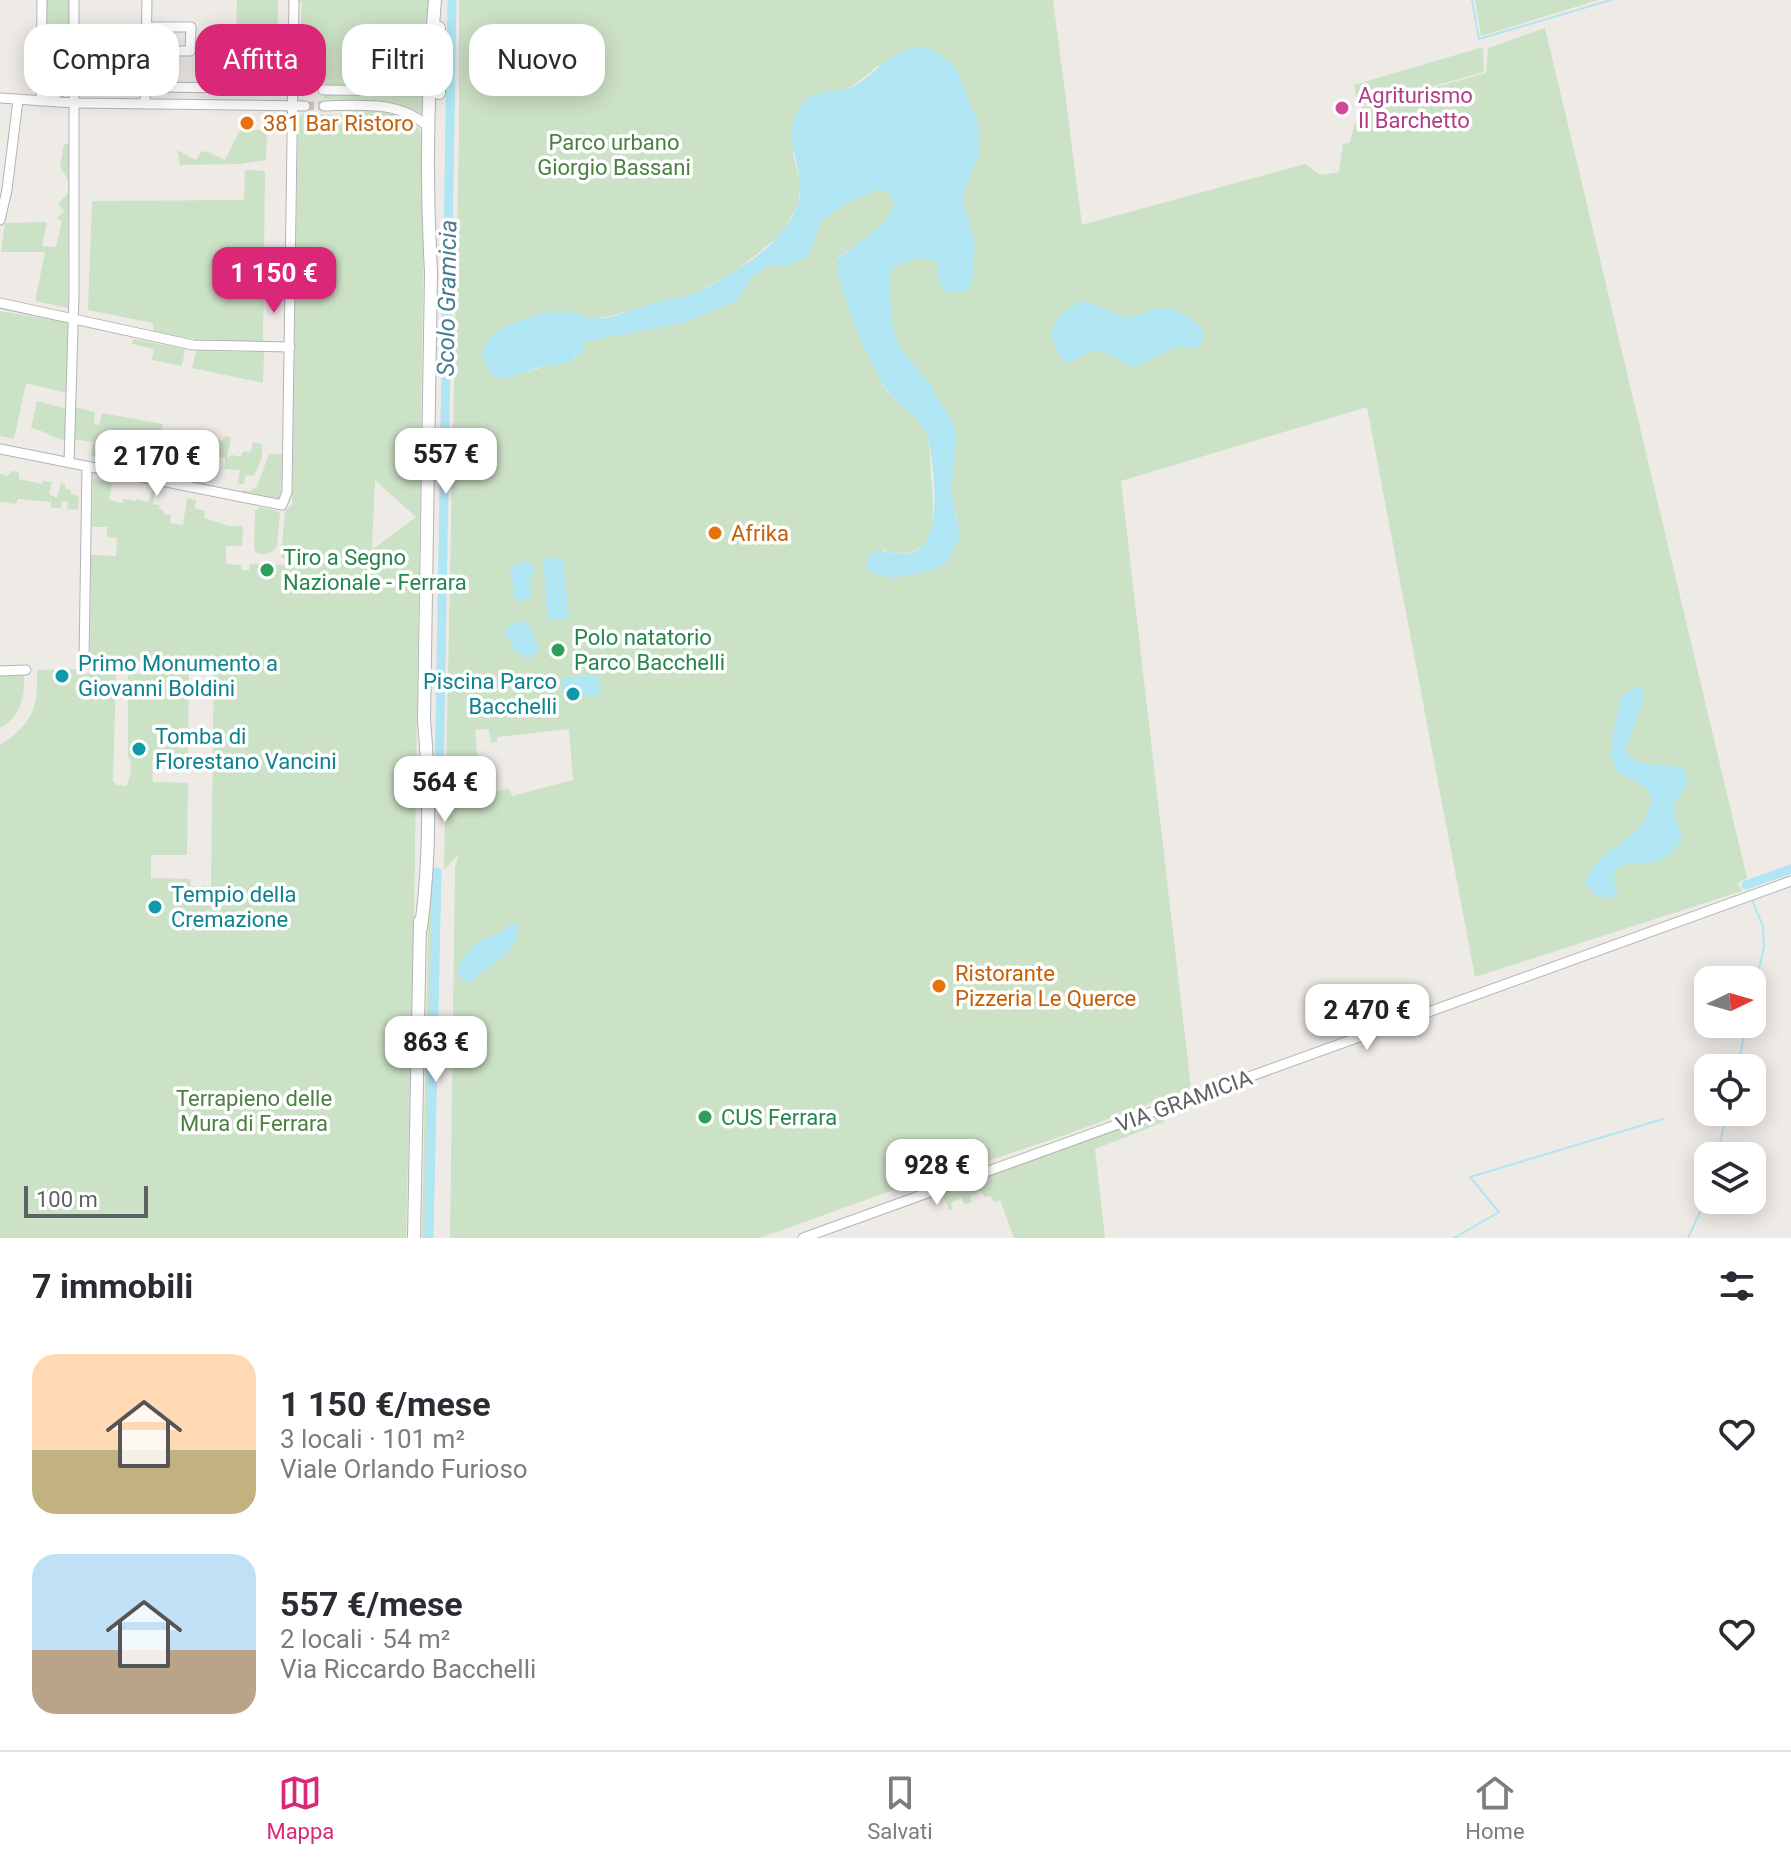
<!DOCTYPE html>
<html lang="it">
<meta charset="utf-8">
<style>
body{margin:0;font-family:Roboto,sans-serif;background:#f2f2f3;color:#2b2b33;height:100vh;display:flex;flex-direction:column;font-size:30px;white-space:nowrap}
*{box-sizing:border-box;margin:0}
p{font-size:26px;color:#7c7c81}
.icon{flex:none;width:44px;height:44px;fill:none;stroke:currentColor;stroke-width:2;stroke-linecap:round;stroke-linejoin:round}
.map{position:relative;height:1238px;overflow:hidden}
.details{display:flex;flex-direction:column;background:#fff;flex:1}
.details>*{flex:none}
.hud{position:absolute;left:24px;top:24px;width:800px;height:72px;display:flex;gap:16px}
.needle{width:52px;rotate:85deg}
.buttons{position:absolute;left:1694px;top:966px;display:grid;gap:16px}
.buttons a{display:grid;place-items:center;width:72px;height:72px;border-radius:16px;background:#fff;box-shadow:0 4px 20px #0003;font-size:40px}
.scale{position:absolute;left:24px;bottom:20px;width:124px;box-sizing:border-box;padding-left:8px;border:4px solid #5d6264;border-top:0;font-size:22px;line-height:28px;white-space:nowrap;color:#5d6264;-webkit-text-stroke:6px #fff;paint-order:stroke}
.price{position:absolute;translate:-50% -68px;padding:0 18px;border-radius:16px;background:#fff;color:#222;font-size:26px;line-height:52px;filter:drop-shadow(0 2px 4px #0008)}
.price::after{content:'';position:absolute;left:50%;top:48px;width:24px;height:18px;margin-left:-12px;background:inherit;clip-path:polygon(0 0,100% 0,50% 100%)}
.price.current{background:#db2777;color:#fff}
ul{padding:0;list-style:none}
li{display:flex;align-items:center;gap:24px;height:200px;padding:0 32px}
li span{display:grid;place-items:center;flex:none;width:224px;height:160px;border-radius:24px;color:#555}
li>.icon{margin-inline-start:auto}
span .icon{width:96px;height:96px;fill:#fffc;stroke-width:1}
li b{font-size:34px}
h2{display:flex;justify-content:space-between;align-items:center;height:96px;padding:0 32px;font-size:34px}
.chip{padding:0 28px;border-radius:24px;background:#fff;box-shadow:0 4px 20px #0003;font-size:28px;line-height:72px}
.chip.current{background:#db2777;color:#fff}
.tab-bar{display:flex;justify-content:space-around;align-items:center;height:112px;border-top:2px solid #e1e1e2;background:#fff;font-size:22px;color:#7c7c81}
.tab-bar a{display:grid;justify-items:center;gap:4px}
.tab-bar .current{color:#db2777}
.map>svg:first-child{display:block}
.green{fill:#cce2c6;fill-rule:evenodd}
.water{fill:#b0e5f4}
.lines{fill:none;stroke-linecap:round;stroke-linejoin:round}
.stream{stroke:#b0e5f4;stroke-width:2}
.canal{stroke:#b0e5f4;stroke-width:9}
.street-tunnel{stroke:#cac8c6;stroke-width:9;stroke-dasharray:9 4.5;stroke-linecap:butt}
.street-casing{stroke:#b1b4b6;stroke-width:11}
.secondary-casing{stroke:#b0b4b6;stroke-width:14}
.street{stroke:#fff;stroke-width:9}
.secondary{stroke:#fff;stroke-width:12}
.hotel-dot{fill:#d1479c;stroke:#fff;stroke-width:3}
.food-dot{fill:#e8710a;stroke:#fff;stroke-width:3}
.leisure-dot{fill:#2e9e5b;stroke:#fff;stroke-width:3}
.culture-dot{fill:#0f9aa8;stroke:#fff;stroke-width:3}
.labels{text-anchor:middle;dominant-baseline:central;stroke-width:7;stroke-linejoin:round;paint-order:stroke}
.hotel-label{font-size:22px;fill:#b23c85;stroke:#fff;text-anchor:start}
.food-label{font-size:22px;fill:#c56008;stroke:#fff;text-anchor:start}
.park-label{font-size:22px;fill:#4b8041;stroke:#fff}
.leisure-label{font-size:22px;fill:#27864d;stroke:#fff;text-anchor:start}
.culture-label{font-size:22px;fill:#0d838f;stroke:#fff;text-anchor:start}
.street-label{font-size:22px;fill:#5d6264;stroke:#fff}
.water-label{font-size:24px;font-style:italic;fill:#477d93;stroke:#fff}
</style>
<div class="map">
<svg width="1791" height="1238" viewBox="0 0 1791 1238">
<rect width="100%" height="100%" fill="#eeeae6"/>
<g class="green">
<polygon points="47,0 71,0 70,85 47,85"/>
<polygon points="237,0 278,0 277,72 275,81 269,84 235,82"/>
<polygon points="298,0 429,0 428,72 425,81 415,87 340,86 302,81 298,77 302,2"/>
<path d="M 459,0 L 1053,0 L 1082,225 L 1305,164 L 1321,175 L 1339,172 L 1343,144 L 1349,143 L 1360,108 L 1486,73 L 1488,48 L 1545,28 L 1747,878 L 1738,883 L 1742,891 L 1475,977 L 1367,407 L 1121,481 L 1191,1088 L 1068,1134 L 957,1171 L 921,1180 L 760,1238 L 450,1238 L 455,867 L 459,854 L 444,870 L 459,134 ZM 877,66 L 961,77 L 970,106 L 978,118 L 979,154 L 962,195 L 975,247 L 972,285 L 939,283 L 937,262 L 923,258 L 895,265 L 889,278 L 893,329 L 900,348 L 932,386 L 934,394 L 957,436 L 951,490 L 957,520 L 894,578 L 882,549 C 938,569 935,515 931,476 C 930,462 931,446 926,433 C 918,414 895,404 885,388 C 878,375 874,361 869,348 C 858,321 848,294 837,268 L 837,259 C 850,247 892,224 893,206 C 894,204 891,195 890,193 L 877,188 L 846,204 L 821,221 L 809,256 L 788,266 L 768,266 L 754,275 L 737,300 L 687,322 L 583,342 L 576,358 L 504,378 L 491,336 L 536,316 L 563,312 L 593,319 L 610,316 L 697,293 L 737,270 L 781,235 L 797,207 L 801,184 L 793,154 L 820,93 C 845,96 860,81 877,66 ZM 489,729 L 491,743 L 497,742 L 497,737 L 569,729 L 573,780 L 512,796 L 509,788 L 487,794 L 478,767 L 475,730 Z"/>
<polygon points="1475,0 1598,0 1481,36"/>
<polygon points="1483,47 1484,72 1358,107 1354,85"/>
<polygon points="324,95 422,96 426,97 425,115 387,102 324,99"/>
<path d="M 347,110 C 376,111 420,109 425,145 L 414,921 L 406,1238 L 0,1238 L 0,745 C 33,724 38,708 37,670 L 82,669 L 86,674 L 116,674 L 113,781 L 117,785 L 126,786 C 131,778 133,763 128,756 L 128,674 L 189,674 L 188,761 L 152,760 L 153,782 L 188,783 L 187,855 L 151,855 L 151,878 L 190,879 L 191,886 L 211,886 L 214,661 L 90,661 L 91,555 L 116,556 L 117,538 L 107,537 L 107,527 L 92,527 L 93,479 L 112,483 L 109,500 L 122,503 L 123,499 L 136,501 L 137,499 L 149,502 L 152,491 L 155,492 L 153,504 L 160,505 L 159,509 L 163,510 L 164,514 L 171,515 L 170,523 L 183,525 L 187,498 L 196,500 L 195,508 L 205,511 L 204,518 L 229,526 L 243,526 L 242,546 L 226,546 L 226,564 L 241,565 L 242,570 L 249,570 L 250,564 L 288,565 L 288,561 L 281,557 C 282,542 284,527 285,511 L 292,505 L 298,118 L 302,114 L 346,115 ZM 375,480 L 416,517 L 373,549 L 372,548 Z"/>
<polygon points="240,130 267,130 266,160 240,164 180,165 177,150 196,160 201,151 204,153 206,151 225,160"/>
<polygon points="64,144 69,144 68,308 35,301 45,252 1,252 5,223 47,222 42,246 56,247 62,221 56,219 64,211 58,204 68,193 68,180 60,166"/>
<polygon points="245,170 265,171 263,342 197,339 153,332 153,323 88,310 92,201 244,200"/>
<polygon points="0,311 68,323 67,393 26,383 14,439 0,436"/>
<polygon points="133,339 185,349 182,366 152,360 154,349 132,344"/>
<polygon points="196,351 264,352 263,383 192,368"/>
<path d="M 37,401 L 67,409 L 66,441 C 51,437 46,431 31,428 Z"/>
<polygon points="74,407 95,412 94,424 99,425 102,413 163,424 156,455 148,454 146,465 117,460 119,448 105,445 102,457 91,456 93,442 74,439"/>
<polygon points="194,430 213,434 213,440 223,440 224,436 231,437 227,458 232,455 241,457 243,451 251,452 253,442 262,444 262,457 254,476 246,475 244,484 238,484 240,470 225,469 225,458 215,457 211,479 205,478 207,464 177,461 182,437 192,439"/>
<polygon points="269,454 283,454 281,496 276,501 242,494 242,490 250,491 257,486"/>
<polygon points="12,471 19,472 19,479 42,484 43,481 52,482 49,494 57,498 61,483 65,484 65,489 71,490 71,494 79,496 78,510 67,509 68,502 62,501 61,508 51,508 51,498 50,502 18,499 16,504 0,502 0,474 7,476"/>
<path d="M 260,507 L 278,511 L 280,514 L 277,546 C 272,554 263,556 255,552 L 254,546 L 255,511 Z"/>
<path d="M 24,674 C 25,697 21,716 0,728 L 0,675 Z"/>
<polygon points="434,873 426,1238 422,1238 429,877"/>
<polygon points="1162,1112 1164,1122 1095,1149 1105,1238 1014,1238 1000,1200 994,1202 990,1196 985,1197 981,1191 970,1196 972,1202 965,1205 961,1198 951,1203 953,1209 949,1210 942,1192"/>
</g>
<g class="water">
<path d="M 917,46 L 936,51 L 954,67 L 961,77 L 970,106 L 978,118 L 979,154 L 962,195 L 975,247 L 972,285 L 963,293 L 944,291 L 939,283 L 937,262 L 923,258 L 895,265 L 889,278 L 893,329 L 900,348 L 932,386 L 934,394 L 950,416 L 957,436 L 951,490 L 960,538 L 947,562 L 933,570 L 894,578 L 876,574 L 866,568 C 869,521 924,595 934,511 C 936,494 933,447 925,432 C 917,413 895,404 885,387 C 863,350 847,309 837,268 L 837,260 C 850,247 892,224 893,206 C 894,204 891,195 890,193 L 877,189 L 846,204 L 821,221 L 809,256 L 788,266 L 768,266 L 754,275 L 737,300 L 687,322 L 583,342 L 583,351 L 568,363 L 537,368 L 504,379 L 492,375 L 482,356 C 484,348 487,340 493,335 C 509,322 542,311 562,312 C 581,312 587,322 610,317 C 625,313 641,307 656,302 C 670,299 685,298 698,292 C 709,288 720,280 730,274 C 761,257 805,221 800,182 C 797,153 781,126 805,101 C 818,88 839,95 856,85 C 880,70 884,56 917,46 Z"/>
<path d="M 1080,302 C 1098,301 1109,315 1127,317 C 1136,317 1143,313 1151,310 C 1170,303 1188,315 1202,328 L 1203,342 L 1197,347 L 1176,347 L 1135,367 C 1120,364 1108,349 1091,352 C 1083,354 1075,361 1066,363 L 1057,352 L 1051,332 L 1059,315 Z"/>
<polygon points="563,557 569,619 548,620 543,559"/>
<polygon points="526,562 533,565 535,571 529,583 531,598 521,602 513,597 513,583 509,572 516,564"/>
<polygon points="522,621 529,623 539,648 528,660 512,648 511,642 505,635 508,626"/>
<polygon points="599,675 600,695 563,698 561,678"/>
<path d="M 1637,687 L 1644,689 L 1644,700 L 1625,750 C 1639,772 1667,761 1686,770 L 1687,785 L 1673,807 L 1679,831 L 1683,836 C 1659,877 1651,854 1616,868 L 1613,879 L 1618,896 C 1603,900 1593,896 1585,883 C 1598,844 1637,847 1649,809 C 1659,780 1623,784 1614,765 C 1606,744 1619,718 1621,696 Z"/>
<path d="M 510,924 L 517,924 C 525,949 487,966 471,982 L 462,980 L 457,970 C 462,959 470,946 482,940 C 496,933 498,937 510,924 Z"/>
</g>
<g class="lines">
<g class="stream">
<polyline points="1472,0 1479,39 1611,0"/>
<polyline points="1751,897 1763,927 1764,947 1752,1000"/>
<polyline points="1737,1068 1747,1024"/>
<polyline points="1717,1156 1727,1112"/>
<polyline points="1454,1238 1499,1212 1470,1177 1663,1119"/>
<polyline points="1688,1238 1708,1195"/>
</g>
<g class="canal">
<polyline points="439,787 452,0"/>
<polyline points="1746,885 1791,869"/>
<polyline points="429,1238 437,872"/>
</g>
<polyline class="street-tunnel" points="305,106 324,106"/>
<g class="street-casing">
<g id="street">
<polyline points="146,51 190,51 191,27 147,27"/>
<polyline points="323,90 431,91"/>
<polyline points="0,98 74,103 305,106"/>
<polyline points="44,99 73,86 306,89"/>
<polyline points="41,101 42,0"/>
<polyline points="145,104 147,0"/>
<path d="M 324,106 C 360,105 402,100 430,129"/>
<polyline points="0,220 7,190 18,100"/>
<polyline points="0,303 193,345 290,347"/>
<polyline points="0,449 282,505 287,492 294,0"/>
<polyline points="69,463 74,294 74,0"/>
<polyline points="84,661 87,467"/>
<polyline points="0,671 26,670"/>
<polyline points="803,1238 1791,881"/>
</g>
</g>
<g class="secondary-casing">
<g id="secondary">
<polyline points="439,28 439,93"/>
<path d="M 421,928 C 430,859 430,788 424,720 L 431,272 C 426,182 427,90 435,0"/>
<polyline points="414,1238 420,921"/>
</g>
</g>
<use href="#street" class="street"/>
<use href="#secondary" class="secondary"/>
</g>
<circle class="hotel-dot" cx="1342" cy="108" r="8"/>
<g class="food-dot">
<circle cx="247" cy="123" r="8"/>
<circle cx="715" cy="533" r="8"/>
<circle cx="939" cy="986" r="8"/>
</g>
<g class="leisure-dot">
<circle cx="267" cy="570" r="8"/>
<circle cx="558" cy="650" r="8"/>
<circle cx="705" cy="1117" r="8"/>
</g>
<g class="culture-dot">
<circle cx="62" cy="676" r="8"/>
<circle cx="573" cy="694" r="8"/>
<circle cx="139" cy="749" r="8"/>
<circle cx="155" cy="907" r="8"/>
</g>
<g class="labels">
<g class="hotel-label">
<text x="1358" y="95">Agriturismo<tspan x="1358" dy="25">Il Barchetto</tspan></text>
</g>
<g class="food-label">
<text x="263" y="123">381 Bar Ristoro</text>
<text x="731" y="533">Afrika</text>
<text x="955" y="973">Ristorante<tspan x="955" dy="25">Pizzeria Le Querce</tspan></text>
</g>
<g class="park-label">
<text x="614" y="142">Parco urbano<tspan x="614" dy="25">Giorgio Bassani</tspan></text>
<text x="254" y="1098">Terrapieno delle<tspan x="254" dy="25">Mura di Ferrara</tspan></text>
</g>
<g class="leisure-label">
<text x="283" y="557">Tiro a Segno<tspan x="283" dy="25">Nazionale - Ferrara</tspan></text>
<text x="574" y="637">Polo natatorio<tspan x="574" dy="25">Parco Bacchelli</tspan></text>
<text x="721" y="1117">CUS Ferrara</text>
</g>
<g class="culture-label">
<text x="78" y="663">Primo Monumento a<tspan x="78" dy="25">Giovanni Boldini</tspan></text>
<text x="557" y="681" text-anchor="end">Piscina Parco<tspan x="557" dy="25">Bacchelli</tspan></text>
<text x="155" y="736">Tomba di<tspan x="155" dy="25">Florestano Vancini</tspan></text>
<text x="171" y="894">Tempio della<tspan x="171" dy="25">Cremazione</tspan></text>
</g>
<g class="street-label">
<text transform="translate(1184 1101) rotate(-20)">VIA GRAMICIA</text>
</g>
<g class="water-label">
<text transform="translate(447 298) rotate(-89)">Scolo Gramicia</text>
</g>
</g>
</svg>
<div class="buttons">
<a><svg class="needle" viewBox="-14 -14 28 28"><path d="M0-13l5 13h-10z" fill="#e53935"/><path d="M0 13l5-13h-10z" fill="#7c7c81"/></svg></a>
<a><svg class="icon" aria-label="locate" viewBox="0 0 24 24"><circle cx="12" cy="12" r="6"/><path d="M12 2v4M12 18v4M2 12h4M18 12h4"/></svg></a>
<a><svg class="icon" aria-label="layers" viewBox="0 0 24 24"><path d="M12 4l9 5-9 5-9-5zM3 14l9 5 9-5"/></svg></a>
</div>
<div class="scale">100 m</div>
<b class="price current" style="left:274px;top:315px">1 150 €</b>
<b class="price" style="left:446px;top:496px">557 €</b>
<b class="price" style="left:157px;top:498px">2 170 €</b>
<b class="price" style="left:445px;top:824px">564 €</b>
<b class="price" style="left:1367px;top:1052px">2 470 €</b>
<b class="price" style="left:436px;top:1084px">863 €</b>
<b class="price" style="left:937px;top:1207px">928 €</b>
<div class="hud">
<a class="chip">Compra</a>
<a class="chip current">Affitta</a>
<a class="chip">Filtri</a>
<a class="chip">Nuovo</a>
</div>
</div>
<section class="details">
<h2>7 immobili<svg class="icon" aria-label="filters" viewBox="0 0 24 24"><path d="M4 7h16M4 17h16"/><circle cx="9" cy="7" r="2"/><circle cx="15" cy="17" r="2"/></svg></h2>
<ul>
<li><span style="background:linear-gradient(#ffd9b3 60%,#c2b280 0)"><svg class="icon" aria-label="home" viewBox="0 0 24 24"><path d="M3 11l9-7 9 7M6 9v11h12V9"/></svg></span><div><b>1 150 €/mese</b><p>3 locali · 101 m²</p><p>Viale Orlando Furioso</p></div><svg class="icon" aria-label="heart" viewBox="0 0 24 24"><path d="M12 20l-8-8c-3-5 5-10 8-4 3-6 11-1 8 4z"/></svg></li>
<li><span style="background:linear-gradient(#bfe0f5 60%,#b9a48a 0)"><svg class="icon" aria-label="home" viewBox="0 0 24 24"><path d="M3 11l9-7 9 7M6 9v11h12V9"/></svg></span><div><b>557 €/mese</b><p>2 locali · 54 m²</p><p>Via Riccardo Bacchelli</p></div><svg class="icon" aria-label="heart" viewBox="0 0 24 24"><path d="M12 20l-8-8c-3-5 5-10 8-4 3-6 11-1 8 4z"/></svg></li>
</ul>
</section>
<nav class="tab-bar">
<a class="current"><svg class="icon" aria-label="map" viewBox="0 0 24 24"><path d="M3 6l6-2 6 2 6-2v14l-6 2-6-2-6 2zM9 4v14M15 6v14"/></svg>Mappa</a>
<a><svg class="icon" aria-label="saved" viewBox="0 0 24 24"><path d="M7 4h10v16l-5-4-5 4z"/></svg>Salvati</a>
<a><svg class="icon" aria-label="home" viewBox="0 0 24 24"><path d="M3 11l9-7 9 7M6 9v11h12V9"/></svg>Home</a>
</nav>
